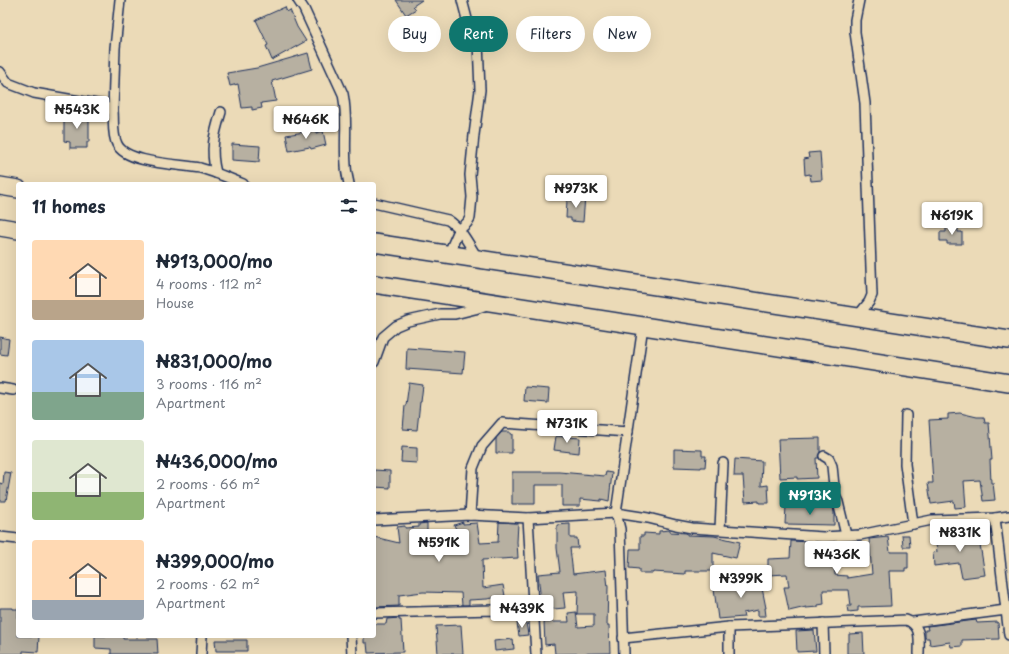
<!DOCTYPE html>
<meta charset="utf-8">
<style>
body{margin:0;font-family:"Playpen Sans",sans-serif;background:#f2f2f3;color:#1f2937;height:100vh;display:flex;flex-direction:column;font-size:15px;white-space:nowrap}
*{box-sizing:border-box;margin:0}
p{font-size:13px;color:#747a83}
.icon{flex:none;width:22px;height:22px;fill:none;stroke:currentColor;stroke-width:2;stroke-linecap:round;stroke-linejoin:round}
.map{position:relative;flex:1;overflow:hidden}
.side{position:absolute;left:16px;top:182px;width:360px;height:456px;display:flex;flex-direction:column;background:#fff;border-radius:4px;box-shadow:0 4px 16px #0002}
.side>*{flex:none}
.guide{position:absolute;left:388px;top:16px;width:380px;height:36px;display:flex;gap:8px}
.price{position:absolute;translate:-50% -34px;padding:0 9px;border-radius:4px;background:#fff;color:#222;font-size:13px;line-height:26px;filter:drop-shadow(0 1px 2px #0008)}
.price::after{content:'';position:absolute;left:50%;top:24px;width:12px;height:9px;margin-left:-6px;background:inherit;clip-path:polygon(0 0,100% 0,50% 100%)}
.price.on{background:#0f766e;color:#fff}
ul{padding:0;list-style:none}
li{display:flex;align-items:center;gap:12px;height:100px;padding:0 16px}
li span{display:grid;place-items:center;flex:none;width:112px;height:80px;border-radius:4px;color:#555}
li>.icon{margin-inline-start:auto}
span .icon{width:48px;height:48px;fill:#fffc;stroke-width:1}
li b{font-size:17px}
h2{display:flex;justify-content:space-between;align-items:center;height:48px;padding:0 16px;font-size:17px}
.pill{padding:0 14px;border-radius:18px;background:#fff;box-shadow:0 4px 16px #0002;font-size:14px;line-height:36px}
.pill.on{background:#0f766e;color:#fff}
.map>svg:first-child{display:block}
.building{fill:#b7b0a1;stroke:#1b2f5e}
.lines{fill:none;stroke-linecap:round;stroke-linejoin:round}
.street-casing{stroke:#1b2f5e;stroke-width:12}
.highway-casing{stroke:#1b2f5e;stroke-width:20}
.street{stroke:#ebdab7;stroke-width:9}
.highway{stroke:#ebdab7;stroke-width:17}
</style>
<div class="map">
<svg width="1009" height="654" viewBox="0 0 1009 654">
<rect width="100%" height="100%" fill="#ebdab7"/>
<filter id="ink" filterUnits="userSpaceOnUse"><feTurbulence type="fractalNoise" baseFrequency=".025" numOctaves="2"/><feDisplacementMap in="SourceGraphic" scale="8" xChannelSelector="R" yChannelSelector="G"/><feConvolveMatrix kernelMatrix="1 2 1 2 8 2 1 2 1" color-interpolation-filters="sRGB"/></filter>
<g filter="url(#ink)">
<g class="building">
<polygon points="396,0 422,0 413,6 416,9 406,15"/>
<polygon points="285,7 287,12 290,10 297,27 306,41 272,60 266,46 268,45 256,20"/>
<polygon points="308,53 312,69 272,81 276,101 261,103 262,108 252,110 252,107 242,108 238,84 230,86 227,73 257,68"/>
<polygon points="64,113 89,113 89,142 87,142 87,148 70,148 70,142 64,141"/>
<polygon points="316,130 316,133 323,131 326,145 311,149 310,147 289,151 286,135"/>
<polygon points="232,144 260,146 259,162 232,160"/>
<polygon points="820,152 822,180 811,181 810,174 805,175 804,159 809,158 808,153"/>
<polygon points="573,195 585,196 583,222 571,221 571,218 566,218 567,200 573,200"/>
<polygon points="946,227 958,227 958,232 962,232 962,244 947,244 947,241 940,241 940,232 946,232"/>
<polygon points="0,337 9,339 7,355 0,354"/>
<polygon points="407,348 465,352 463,373 406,369"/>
<polygon points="409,383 423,385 421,402 420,402 417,430 403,429 405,405 406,405"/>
<polygon points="525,387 549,389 548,403 524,401"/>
<polygon points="960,413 977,417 984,417 985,423 989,423 992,460 990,460 991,483 993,483 995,500 983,501 980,480 964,481 966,507 955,508 954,501 931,504 928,483 933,483 929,420 948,419 948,414"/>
<polygon points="502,432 510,432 510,434 512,434 512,453 496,453 496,438"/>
<polygon points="556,436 580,438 579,453 554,450"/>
<polygon points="820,438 820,452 818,456 819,458 816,458 817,478 797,479 797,477 780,478 778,439"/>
<polygon points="402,447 417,448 417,463 401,462"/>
<polygon points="674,449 702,450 702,456 706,456 705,467 701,467 701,468 674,467"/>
<polygon points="735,459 762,461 761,486 768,485 769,503 759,503 759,501 745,502 743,476 734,476"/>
<polygon points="374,470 390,471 390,488 374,487"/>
<polygon points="4,472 11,473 6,501 0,501 0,483 3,484"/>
<polygon points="512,472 559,472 605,476 606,472 612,473 609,501 601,499 601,501 580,499 580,506 562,506 562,485 535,485 535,504 512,504"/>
<polygon points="786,506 833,507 834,513 834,525 785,524"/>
<polygon points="463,522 463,524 477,523 480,543 498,542 499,522 518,523 517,542 518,558 482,560 483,588 503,585 505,596 487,599 469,600 469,605 462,605 461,593 423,592 399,595 399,606 374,607 374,537 399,543 397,527 405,526 405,528 419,527 419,524 427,523 427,533 456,529 454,525"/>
<polygon points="570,524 570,538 577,538 578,548 570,548 573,574 606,570 608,587 607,625 609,625 610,653 555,654 554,644 545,645 544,622 569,622 568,613 576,612 578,627 594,626 594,614 577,614 578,591 563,592 565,608 542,610 538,574 560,572 557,548 557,525"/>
<polygon points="670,530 670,532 687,533 687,535 714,536 740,542 736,558 713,553 713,571 685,571 685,574 653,572 653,573 639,573 639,569 629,568 630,549 640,549 640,536 644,536 644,533 659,534 659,531"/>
<polygon points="978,532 985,575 962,578 959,563 934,566 933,553 937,552 935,535 948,534 948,537"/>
<polygon points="902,535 909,535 910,547 903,547"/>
<polygon points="888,537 890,552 908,552 908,568 905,568 905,571 889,571 891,606 858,607 858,611 848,612 847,606 851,606 849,590 823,590 824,604 818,605 818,607 806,608 806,607 789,611 784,587 789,587 787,574 768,575 768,559 790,558 791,541 832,543 835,575 847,576 847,578 872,574 869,539"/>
<polygon points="763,576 764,583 761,583 766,608 765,608 766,616 758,616 758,610 743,613 744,617 718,619 714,589 732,587 731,581"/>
<polygon points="0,608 13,608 13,609 18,609 18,636 39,636 38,652 23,651 23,654 0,654"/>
<polygon points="399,618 399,620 401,620 403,652 368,653 367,643 364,643 364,636 374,636 374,624 386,624 387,619"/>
<polygon points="976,620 977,623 998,622 999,639 962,640 962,646 951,647 950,642 930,645 929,638 925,638 925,630 928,630 927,626"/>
<polygon points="517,623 526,623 528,635 519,636"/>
<polygon points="461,625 463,654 438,654 436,626"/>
<polygon points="814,630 816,651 797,652 796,631"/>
<polygon points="863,633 864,654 847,654 847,642 849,642 849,634"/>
<polygon points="95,636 123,636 123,639 157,639 158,654 111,654 111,649 95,648"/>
<polygon points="513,639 514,649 495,651 494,641"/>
<polygon points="215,640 247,640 247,651 216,651"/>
</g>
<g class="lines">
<g class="street-casing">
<g id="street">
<path d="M 298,0 L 304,9 L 343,94 C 348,118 344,141 346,165 C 346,172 348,178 349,184"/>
<path d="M 0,72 L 8,83 L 34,93 L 102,105 L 113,111 C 114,121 112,135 117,144 C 126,164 181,164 200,168 C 215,172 229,178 243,184"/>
<polyline points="113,111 115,48 120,0"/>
<path d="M 216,173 C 210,149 214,135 221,112"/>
<path d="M 374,203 L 448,220 C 462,229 469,245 478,259"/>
<polyline points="448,255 459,230 467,223 470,218 472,197 470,175 474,135 480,90 478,43 467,19 462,0"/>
<polyline points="857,317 869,302 872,295 865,103 855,32 855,20 859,0"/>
<polyline points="374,362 383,337 396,326 408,321 440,314 455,314 475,309 487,305"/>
<polyline points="0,388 13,390"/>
<polyline points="906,415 905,464 913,524"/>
<polyline points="824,456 829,459 832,466 835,496 838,502 846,535"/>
<polyline points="470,515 473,468 482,446 502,423 628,432"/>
<polyline points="528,518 536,654"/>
<polyline points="995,518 1009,635"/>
<polyline points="374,520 470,515 528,518 616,513 648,518 676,525 692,528 823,537 860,535 932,520 995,518 1009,516"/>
<polyline points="720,529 723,463"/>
<polyline points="0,537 18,539"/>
<polyline points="374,613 494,610 533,613"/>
<polyline points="913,622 1006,610"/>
<polyline points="823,623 824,654"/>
<polyline points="729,627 729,654"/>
<polyline points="351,636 352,654"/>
<path d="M 623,638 L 729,627 L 906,620 C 922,625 919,640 919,654"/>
<polyline points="201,654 202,636"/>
<polyline points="624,654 620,529 616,513 643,326"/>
</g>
</g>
<g class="highway-casing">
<g id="highway">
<polyline points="0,186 18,189"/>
<polyline points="0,227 18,230"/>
<polyline points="374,243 1009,340"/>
<polyline points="374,284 1009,383"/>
</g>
</g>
<use href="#street" class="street"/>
<use href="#highway" class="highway"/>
</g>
</g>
</svg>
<b class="price" style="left:77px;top:130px">₦543K</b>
<b class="price" style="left:306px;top:140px">₦646K</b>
<b class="price" style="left:576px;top:209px">₦973K</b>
<b class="price" style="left:952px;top:236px">₦619K</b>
<b class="price" style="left:567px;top:444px">₦731K</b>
<b class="price on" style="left:810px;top:516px">₦913K</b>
<b class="price" style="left:960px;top:553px">₦831K</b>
<b class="price" style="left:439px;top:563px">₦591K</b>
<b class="price" style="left:837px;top:575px">₦436K</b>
<b class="price" style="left:741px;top:599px">₦399K</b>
<b class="price" style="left:522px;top:629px">₦439K</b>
<div class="guide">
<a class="pill">Buy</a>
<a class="pill on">Rent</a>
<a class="pill">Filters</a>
<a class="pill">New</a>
</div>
<section class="side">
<h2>11 homes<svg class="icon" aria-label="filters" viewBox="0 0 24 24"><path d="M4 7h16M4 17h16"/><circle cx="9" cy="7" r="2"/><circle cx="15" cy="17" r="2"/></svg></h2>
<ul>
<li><span style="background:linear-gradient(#ffd9b3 75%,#b9a48a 0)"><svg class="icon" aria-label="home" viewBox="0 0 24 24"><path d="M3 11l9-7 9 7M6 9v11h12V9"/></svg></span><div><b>₦913,000/mo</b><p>4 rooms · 112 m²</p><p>House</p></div></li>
<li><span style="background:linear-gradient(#a9c7e8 65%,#7fa58c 0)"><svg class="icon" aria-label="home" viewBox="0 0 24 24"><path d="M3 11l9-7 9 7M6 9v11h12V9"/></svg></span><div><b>₦831,000/mo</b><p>3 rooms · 116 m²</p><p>Apartment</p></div></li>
<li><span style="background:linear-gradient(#dfe7d0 65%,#8fb573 0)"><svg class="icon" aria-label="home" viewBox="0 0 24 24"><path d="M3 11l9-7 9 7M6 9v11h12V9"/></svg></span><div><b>₦436,000/mo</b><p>2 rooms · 66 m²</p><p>Apartment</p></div></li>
<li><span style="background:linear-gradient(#ffd9b3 75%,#9aa5b1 0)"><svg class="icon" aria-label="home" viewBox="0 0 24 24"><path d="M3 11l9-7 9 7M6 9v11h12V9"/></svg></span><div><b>₦399,000/mo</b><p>2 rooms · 62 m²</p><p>Apartment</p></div></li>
</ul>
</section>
</div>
